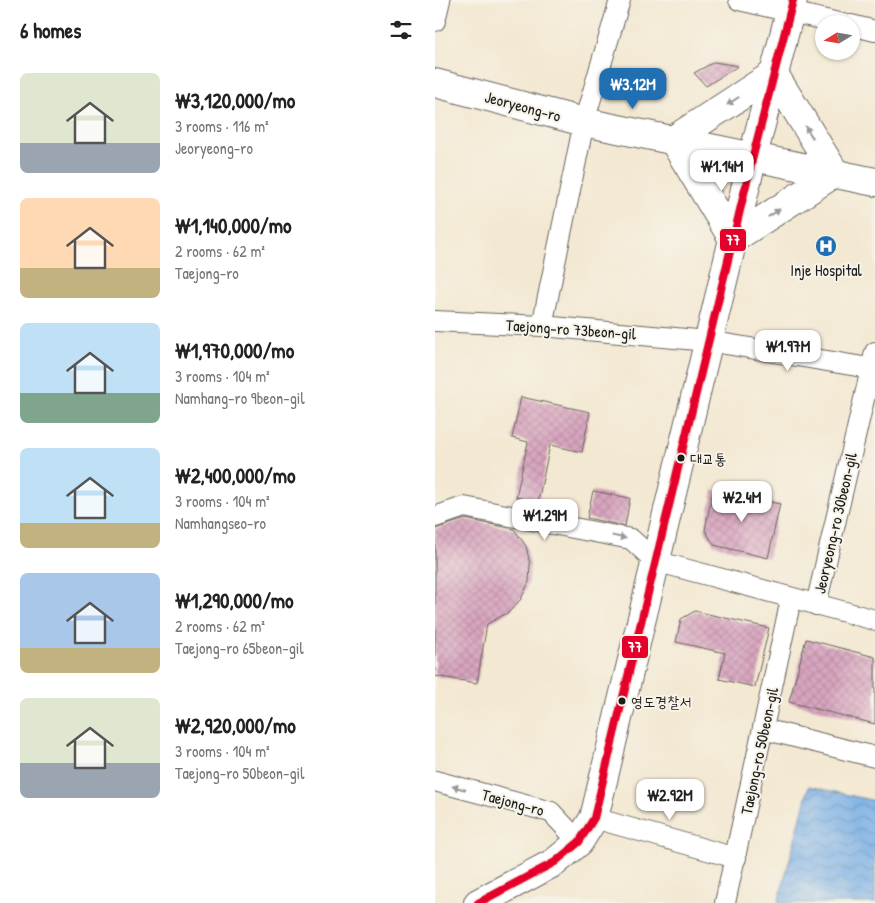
<!DOCTYPE html>
<meta charset="utf-8">
<style>
body{margin:0;font-family:"Patrick Hand","Poor Story",sans-serif;background:#f6f6f6;color:#222;height:100vh;display:flex;flex-direction:column;font-size:19px;white-space:nowrap}
*{box-sizing:border-box;margin:0}
p{font-size:16px;color:#767676}
.icon{flex:none;width:28px;height:28px;fill:none;stroke:currentColor;stroke-width:2;stroke-linecap:round;stroke-linejoin:round}
.map{position:relative;flex:1;overflow:hidden}
.side{display:flex;flex-direction:column;background:#fff;width:435px}
.side>*{flex:none}
.needle{width:32px;rotate:259deg}
.tools{position:absolute;left:380px;top:15px;display:grid;gap:10px}
.tools a{display:grid;place-items:center;width:45px;height:45px;border-radius:50%;background:#fff;box-shadow:0 1px 4px #0004;font-size:25px}
.price{position:absolute;translate:-50% -42px;padding:0 11px;border-radius:10px;background:#fff;color:#222;font-size:16px;line-height:32px;filter:drop-shadow(0 1px 2px #0008)}
.price::after{content:'';position:absolute;left:50%;top:30px;width:15px;height:11px;margin-left:-8px;background:inherit;clip-path:polygon(0 0,100% 0,50% 100%)}
.price.on{background:#1f6fb2;color:#fff}
ul{padding:0;list-style:none}
li{display:flex;align-items:center;gap:15px;height:125px;padding:0 20px}
li span{display:grid;place-items:center;flex:none;width:140px;height:100px;border-radius:8px;color:#555}
li>.icon{margin-inline-start:auto}
span .icon{width:60px;height:60px;fill:#fffc;stroke-width:1}
li b{font-size:21px}
h2{display:flex;justify-content:space-between;align-items:center;height:60px;padding:0 20px;font-size:21px}
main{display:flex;flex:1;min-height:0}
.map>svg:first-child{display:block}
.water{fill:url(#water-waves);stroke:#496480}
.building{fill:url(#building-cross-hatch)}
.lines{fill:none;stroke-linecap:round;stroke-linejoin:round}
.street-casing{stroke:#67635c;stroke-width:22}
.secondary-casing{stroke:#67635c;stroke-width:30}
.street{stroke:#fff;stroke-width:20}
.secondary{stroke:#fff;stroke-width:28}
.bus-1-casing{stroke:#f7f3e8;stroke-width:11}
.bus-1{stroke:#e4002b;stroke-width:8}
.oneway{fill:#999}
.bus-dot{fill:#1c1c1c;stroke:#f7f3e8;stroke-width:2}
.labels{text-anchor:middle;dominant-baseline:central;stroke-width:4;stroke-linejoin:round;paint-order:stroke}
.bus-label{font-size:15px;fill:#1c1c1c;stroke:#f7f3e8;text-anchor:start}
.street-label{font-size:16px;fill:#1c1c1c;stroke:#f7f3e8}
.poi-label{font-size:16px;fill:#1c1c1c;stroke:#f7f3e8}
.line-badge{stroke:#f7f3e8;stroke-width:2}
.badge-label{font-size:14px;text-anchor:middle;font-weight:bold;fill:#fff}
</style>
<main>
<section class="side">
<h2>6 homes<svg class="icon" aria-label="filters" viewBox="0 0 24 24"><path d="M4 7h16M4 17h16"/><circle cx="9" cy="7" r="2"/><circle cx="15" cy="17" r="2"/></svg></h2>
<ul>
<li><span style="background:linear-gradient(#dfe7d0 70%,#9aa5b1 0)"><svg class="icon" aria-label="home" viewBox="0 0 24 24"><path d="M3 11l9-7 9 7M6 9v11h12V9"/></svg></span><div><b>₩3,120,000/mo</b><p>3 rooms · 116 m²</p><p>Jeoryeong-ro</p></div></li>
<li><span style="background:linear-gradient(#ffd9b3 70%,#c2b280 0)"><svg class="icon" aria-label="home" viewBox="0 0 24 24"><path d="M3 11l9-7 9 7M6 9v11h12V9"/></svg></span><div><b>₩1,140,000/mo</b><p>2 rooms · 62 m²</p><p>Taejong-ro</p></div></li>
<li><span style="background:linear-gradient(#bfe0f5 70%,#7fa58c 0)"><svg class="icon" aria-label="home" viewBox="0 0 24 24"><path d="M3 11l9-7 9 7M6 9v11h12V9"/></svg></span><div><b>₩1,970,000/mo</b><p>3 rooms · 104 m²</p><p>Namhang-ro 9beon-gil</p></div></li>
<li><span style="background:linear-gradient(#bfe0f5 75%,#c2b280 0)"><svg class="icon" aria-label="home" viewBox="0 0 24 24"><path d="M3 11l9-7 9 7M6 9v11h12V9"/></svg></span><div><b>₩2,400,000/mo</b><p>3 rooms · 104 m²</p><p>Namhangseo-ro</p></div></li>
<li><span style="background:linear-gradient(#a9c7e8 75%,#c2b280 0)"><svg class="icon" aria-label="home" viewBox="0 0 24 24"><path d="M3 11l9-7 9 7M6 9v11h12V9"/></svg></span><div><b>₩1,290,000/mo</b><p>2 rooms · 62 m²</p><p>Taejong-ro 65beon-gil</p></div></li>
<li><span style="background:linear-gradient(#dfe7d0 65%,#9aa5b1 0)"><svg class="icon" aria-label="home" viewBox="0 0 24 24"><path d="M3 11l9-7 9 7M6 9v11h12V9"/></svg></span><div><b>₩2,920,000/mo</b><p>3 rooms · 104 m²</p><p>Taejong-ro 50beon-gil</p></div></li>
</ul>
</section>
<div class="map">
<svg width="440" height="903" viewBox="0 0 440 903">
<defs>
<pattern id="water-waves" width="16" height="10" patternUnits="userSpaceOnUse" patternTransform="scale(1.25)"><rect width="16" height="10" fill="#76ade5"/><path d="M0 5q4-4 8 0t8 0" fill="none" stroke="#608cb9"/></pattern>
<pattern id="building-cross-hatch" width="8" height="8" patternUnits="userSpaceOnUse" patternTransform="scale(1.25)"><rect width="8" height="8" fill="#d8a5bf"/><path d="M0 0l8 8M0 8l8-8" fill="none" stroke="#b98da4"/></pattern>
</defs>
<rect width="100%" height="100%" fill="#f7f3e8"/>
<filter id="ink" filterUnits="userSpaceOnUse"><feTurbulence type="fractalNoise" baseFrequency=".02" numOctaves="2"/><feDisplacementMap in="SourceGraphic" scale="10" xChannelSelector="R" yChannelSelector="G"/><feConvolveMatrix kernelMatrix="1 2 1 2 8 2 1 2 1" color-interpolation-filters="sRGB"/></filter>
<filter id="wash" filterUnits="userSpaceOnUse"><feTurbulence type="fractalNoise" baseFrequency=".0096" numOctaves="4" result="noise"/><feDisplacementMap in="SourceGraphic" scale="20" xChannelSelector="R" yChannelSelector="G"/><feGaussianBlur stdDeviation="1.12" result="paint"/><feColorMatrix in="noise" values="0 0 0 0 0 0 0 0 0 0 0 0 0 0 0 0 0 1.4 0 .05"/><feComposite in="paint" operator="in"/></filter>
<g filter="url(#wash)">
<rect width="100%" height="100%" fill="#f3e8d2"/>
<polygon class="water" points="374,786 440,801 440,903 343,903"/>
<g id="blocks">
<g class="building">
<polygon points="279,62 303,66 271,86 259,73"/>
<polygon points="86,397 155,412 147,452 115,445 103,502 81,497 93,442 77,438"/>
<polygon points="278,490 345,504 333,558 279,545 270,530"/>
<polygon points="158,491 195,498 190,526 152,518"/>
<polygon points="30,519 79,529 91,546 95,564 94,582 86,599 74,612 52,624 42,683 0,676 0,529"/>
<polygon points="260,611 334,628 320,687 284,679 290,653 241,642 246,619"/>
<polygon points="371,639 440,657 440,724 354,702"/>
</g>
</g>
</g>
<g filter="url(#ink)">
<use href="#blocks" fill-opacity="0" stroke="#67635c" stroke-width="1"/>
<g class="lines">
<g class="street-casing">
<g id="street">
<polyline points="304,0 408,24"/>
<polyline points="0,21 5,0"/>
<polyline points="416,25 440,31"/>
<polyline points="0,321 107,326 273,341 440,369"/>
<polyline points="107,326 149,122 185,0"/>
<polyline points="0,517 29,507 196,539 220,561 440,620"/>
<polyline points="381,605 440,352"/>
<polyline points="328,729 440,757"/>
<polyline points="0,781 116,812 144,842"/>
<polyline points="159,818 301,858"/>
<polyline points="290,903 356,599"/>
</g>
</g>
<g class="secondary-casing">
<g id="secondary">
<polyline points="339,74 400,173"/>
<polyline points="0,83 149,122 440,182"/>
<polyline points="238,140 339,74"/>
<polyline points="238,140 298,239"/>
<polyline points="298,239 400,173"/>
<polyline points="43,903 120,862 144,842 159,818 318,156 358,0"/>
</g>
</g>
<use href="#street" class="street"/>
<use href="#secondary" class="secondary"/>
<g class="bus-1-casing">
<polyline id="bus-1" points="43,903 120,862 144,842 159,818 318,156 358,0"/>
</g>
<use href="#bus-1" class="bus-1"/>
</g>
<defs><path id="oneway-solid" d="M-6-.8H1V-3.2L6.5 0L1 3.2V.8H-6Z" transform="scale(1.25)"/></defs>
<g class="oneway">
<use href="#oneway-solid" transform="translate(298 101) rotate(147)"/>
<use href="#oneway-solid" transform="translate(374 132) rotate(-122)"/>
<use href="#oneway-solid" transform="translate(339 213) rotate(-33)"/>
<use href="#oneway-solid" transform="translate(184 537) rotate(11)"/>
<use href="#oneway-solid" transform="translate(24 788) rotate(-165)"/>
</g>
</g>
<defs>
<g id="hospital-disc" transform="scale(1.125)"><circle r="9.5" fill="#1f6fb2" stroke="#f7f3e8"/><path d="M-5-5h3v3.5h4V-5h3V5h-3V1.5h-4V5h-3Z" fill="#fff"/></g>
</defs>
<g fill-rule="evenodd">
<use href="#hospital-disc" x="391" y="246"/>
</g>
<g class="bus-dot">
<circle cx="246" cy="458" r="4.5"/>
<circle cx="187" cy="701" r="4.5"/>
</g>
<g class="labels">
<g class="bus-label">
<text x="255" y="458">대교통</text>
<text x="196" y="701">영도경찰서</text>
</g>
<g class="street-label">
<text transform="translate(88 106) rotate(15)">Jeoryeong-ro</text>
<text transform="translate(136 329) rotate(4)">Taejong-ro 73beon-gil</text>
<text transform="translate(400 523) rotate(-77)">Jeoryeong-ro 30beon-gil</text>
<text transform="translate(324 751) rotate(-78)">Taejong-ro 50beon-gil</text>
<text transform="translate(78 802) rotate(15)">Taejong-ro</text>
</g>
<g class="poi-label">
<text x="391" y="270">Inje Hospital</text>
</g>
</g>
<g class="line-badge">
<rect x="284" y="228" width="28" height="24" rx="5" fill="#e4002b"/>
<rect x="186" y="635" width="28" height="24" rx="5" fill="#e4002b"/>
</g>
<g class="badge-label">
<text x="298" y="245">77</text>
<text x="200" y="652">77</text>
</g>
</svg>
<div class="tools">
<a><svg class="needle" viewBox="-14 -14 28 28"><path d="M0-13l5 13h-10z" fill="#e53935"/><path d="M0 13l5-13h-10z" fill="#767676"/></svg></a>
</div>
<b class="price on" style="left:198px;top:110px">₩3.12M</b>
<b class="price" style="left:287px;top:192px">₩1.14M</b>
<b class="price" style="left:353px;top:372px">₩1.97M</b>
<b class="price" style="left:307px;top:523px">₩2.4M</b>
<b class="price" style="left:110px;top:541px">₩1.29M</b>
<b class="price" style="left:235px;top:821px">₩2.92M</b>
</div>
</main>
